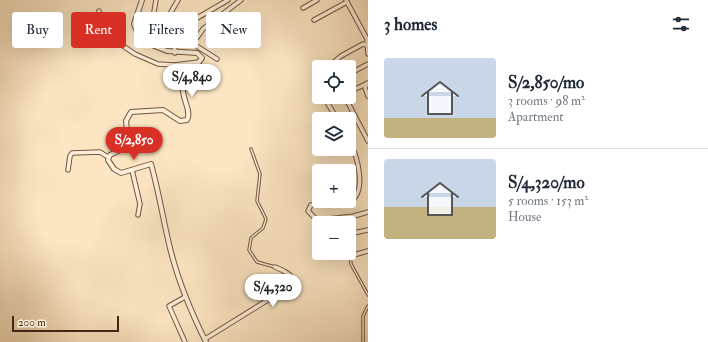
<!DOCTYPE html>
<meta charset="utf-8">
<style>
body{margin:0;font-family:"IM FELL Double Pica",serif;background:#f6f6f7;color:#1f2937;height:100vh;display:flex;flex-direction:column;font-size:15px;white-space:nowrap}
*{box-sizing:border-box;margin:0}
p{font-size:13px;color:#747a83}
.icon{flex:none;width:22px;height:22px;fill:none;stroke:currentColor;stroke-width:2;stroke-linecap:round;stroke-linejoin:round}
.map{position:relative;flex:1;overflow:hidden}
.sheet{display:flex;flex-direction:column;background:#fff;width:340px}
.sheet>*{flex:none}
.top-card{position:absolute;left:12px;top:12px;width:296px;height:36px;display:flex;gap:8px}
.fabs{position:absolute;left:312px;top:60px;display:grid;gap:8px}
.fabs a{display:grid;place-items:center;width:44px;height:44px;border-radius:4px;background:#fff;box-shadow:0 4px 16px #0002;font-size:20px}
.scale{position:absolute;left:12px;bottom:10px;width:107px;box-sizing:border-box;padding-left:4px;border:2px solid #452514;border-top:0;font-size:11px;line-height:14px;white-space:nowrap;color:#452514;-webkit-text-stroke:3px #fceed7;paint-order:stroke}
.price{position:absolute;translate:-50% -34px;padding:0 9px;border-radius:14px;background:#fff;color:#222;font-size:13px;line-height:26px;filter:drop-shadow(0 1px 2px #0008)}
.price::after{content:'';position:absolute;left:50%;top:24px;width:12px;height:9px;margin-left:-6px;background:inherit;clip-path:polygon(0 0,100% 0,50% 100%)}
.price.selected{background:#d93025;color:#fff}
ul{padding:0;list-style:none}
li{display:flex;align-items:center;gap:12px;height:100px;padding:0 16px}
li+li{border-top:1px solid #e0e1e3}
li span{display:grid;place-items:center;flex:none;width:112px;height:80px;border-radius:4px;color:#555}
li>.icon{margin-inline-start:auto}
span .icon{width:48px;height:48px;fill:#fffc;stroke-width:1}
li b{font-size:17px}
h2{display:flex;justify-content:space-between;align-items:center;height:48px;padding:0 16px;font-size:17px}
.chip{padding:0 14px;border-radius:4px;background:#fff;box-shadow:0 4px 16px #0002;font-size:14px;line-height:36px}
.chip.selected{background:#d93025;color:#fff}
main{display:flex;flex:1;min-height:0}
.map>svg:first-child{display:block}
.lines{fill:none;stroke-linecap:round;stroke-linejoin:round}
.service-casing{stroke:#725540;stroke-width:3.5}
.minor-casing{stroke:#725540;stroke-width:5.5}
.tertiary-casing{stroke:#725540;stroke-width:6}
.service{stroke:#fceed7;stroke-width:1.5}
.minor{stroke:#fceed7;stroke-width:3.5}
.tertiary{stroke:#fceed7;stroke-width:4}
</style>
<main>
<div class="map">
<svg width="368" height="342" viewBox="0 0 368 342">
<rect width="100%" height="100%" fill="#fbe5c2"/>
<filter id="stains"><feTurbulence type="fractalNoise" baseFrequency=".005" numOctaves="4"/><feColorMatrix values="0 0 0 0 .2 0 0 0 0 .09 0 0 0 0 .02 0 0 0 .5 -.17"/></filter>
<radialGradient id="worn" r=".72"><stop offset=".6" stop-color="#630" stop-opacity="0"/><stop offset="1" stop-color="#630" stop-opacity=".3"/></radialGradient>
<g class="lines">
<g class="service-casing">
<g id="service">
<polyline points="251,149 260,174 257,201 266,219 263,228 251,238 249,250 257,262 275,267"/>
<polyline points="350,256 351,264 368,295"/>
<polyline points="363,342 363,316 368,306"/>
</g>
</g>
<g class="minor-casing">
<g id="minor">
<path d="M 156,0 L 153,18 L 154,26 C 159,32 165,33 173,32 L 228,0"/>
<polyline points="346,0 367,39 368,54"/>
<polyline points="303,8 317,0"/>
<polyline points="99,11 107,35 135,54 158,64 174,65 199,62"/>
<polyline points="314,20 347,2"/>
<polyline points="173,32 175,53"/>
<polyline points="152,45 178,0"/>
<polyline points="217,59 195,45 194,42 203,29 241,0"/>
<polyline points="328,67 341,56 363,44 366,45"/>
<polyline points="319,72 316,77 319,86"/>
<polyline points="349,74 368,64"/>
<polyline points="367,83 365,88 368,96"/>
<polyline points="349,92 366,84"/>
<polyline points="324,97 337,119"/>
<polyline points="345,97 368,141"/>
<polyline points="68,170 70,156 72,153 100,152 108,157"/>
<polyline points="132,170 140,204 138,215"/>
<path d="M 318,221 L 308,211 L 311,205 C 323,202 335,204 348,202 C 368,195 358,157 349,140"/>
<polyline points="319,226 317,223 320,220 354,216 368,212"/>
<polyline points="349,234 368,230"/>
<polyline points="342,253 350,256 368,251"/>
<path d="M 205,339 L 292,285 L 294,282 C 292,274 283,270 275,267"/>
<polyline points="185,342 169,306 185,297"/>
</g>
</g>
<g class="tertiary-casing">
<path id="tertiary" d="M 142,0 L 134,24 L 139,37 L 152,45 L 167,51 L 197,53 L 202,58 C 196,67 184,77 183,89 C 182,98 192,112 187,120 L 180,121 L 163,110 L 131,112 L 126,121 C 128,145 135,143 110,155 L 108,160 L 114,169 L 121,173 L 151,164 C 159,192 163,220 170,248 C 178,281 191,312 206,342"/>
</g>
<use href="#service" class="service"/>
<use href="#minor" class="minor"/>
<use href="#tertiary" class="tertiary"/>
</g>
<rect width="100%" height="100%" filter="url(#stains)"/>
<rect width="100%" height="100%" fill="url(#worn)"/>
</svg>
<div class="fabs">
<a><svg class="icon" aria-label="locate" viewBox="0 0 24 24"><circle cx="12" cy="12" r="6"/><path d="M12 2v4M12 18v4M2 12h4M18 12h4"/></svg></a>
<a><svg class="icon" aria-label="layers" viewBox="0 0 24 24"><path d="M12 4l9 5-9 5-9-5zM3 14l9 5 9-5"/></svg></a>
<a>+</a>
<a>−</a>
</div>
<div class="scale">200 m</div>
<b class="price" style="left:192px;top:98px">S/4,840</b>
<b class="price selected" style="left:134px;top:161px">S/2,850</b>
<b class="price" style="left:273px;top:308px">S/4,320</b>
<div class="top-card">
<a class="chip">Buy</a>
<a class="chip selected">Rent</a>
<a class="chip">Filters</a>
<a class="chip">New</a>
</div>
</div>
<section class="sheet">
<h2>3 homes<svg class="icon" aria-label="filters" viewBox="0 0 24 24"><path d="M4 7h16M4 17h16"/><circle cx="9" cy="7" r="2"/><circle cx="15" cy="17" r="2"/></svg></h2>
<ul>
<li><span style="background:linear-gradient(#c9d6e8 75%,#c2b280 0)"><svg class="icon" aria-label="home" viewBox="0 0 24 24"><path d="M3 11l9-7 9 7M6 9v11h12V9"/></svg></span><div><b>S/2,850/mo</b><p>3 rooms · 98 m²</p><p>Apartment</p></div></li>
<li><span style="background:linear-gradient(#c9d6e8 60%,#c2b280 0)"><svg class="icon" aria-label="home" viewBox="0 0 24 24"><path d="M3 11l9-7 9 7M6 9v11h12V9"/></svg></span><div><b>S/4,320/mo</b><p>5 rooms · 153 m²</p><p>House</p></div></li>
</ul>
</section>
</main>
